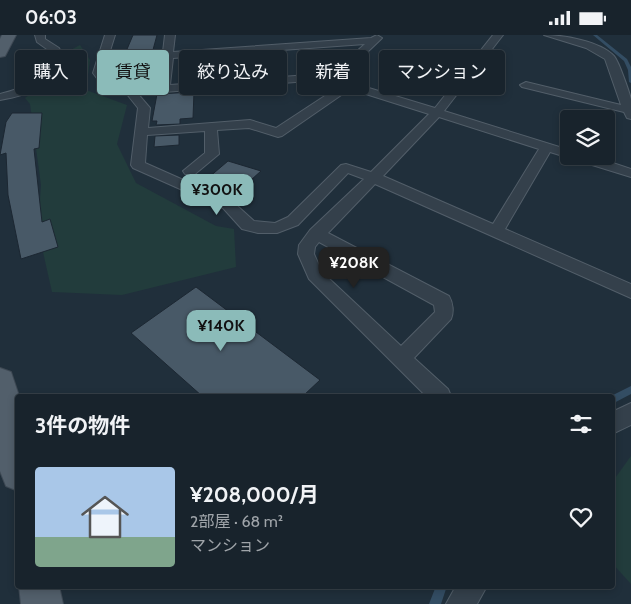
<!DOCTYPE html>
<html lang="ja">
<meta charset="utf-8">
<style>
body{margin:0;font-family:Cabin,"Noto Sans JP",sans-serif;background:#252f38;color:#f1f3f6;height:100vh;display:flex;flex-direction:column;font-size:19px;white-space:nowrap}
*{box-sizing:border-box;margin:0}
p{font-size:16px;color:#9fa4a9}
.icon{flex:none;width:28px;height:28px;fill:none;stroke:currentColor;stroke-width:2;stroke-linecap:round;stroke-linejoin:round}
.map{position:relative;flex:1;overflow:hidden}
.sheet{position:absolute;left:15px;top:359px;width:600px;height:195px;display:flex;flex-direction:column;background:#18232c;border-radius:5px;box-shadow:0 2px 8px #0003,0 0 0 1px #364048}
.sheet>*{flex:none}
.banner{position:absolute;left:15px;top:15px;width:601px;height:45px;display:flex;gap:10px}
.tools{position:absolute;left:560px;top:75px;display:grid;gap:10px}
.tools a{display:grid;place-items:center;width:55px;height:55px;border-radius:5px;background:#18232c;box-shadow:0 2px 8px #0003,0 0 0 1px #364048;font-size:25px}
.price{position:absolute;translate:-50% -42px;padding:0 11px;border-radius:10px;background:#8bbbb9;color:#111;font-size:16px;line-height:32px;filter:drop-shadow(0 1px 2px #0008)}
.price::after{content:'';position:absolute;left:50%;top:30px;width:15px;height:11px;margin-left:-8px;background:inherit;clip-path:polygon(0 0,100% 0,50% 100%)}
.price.active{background:#222;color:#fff}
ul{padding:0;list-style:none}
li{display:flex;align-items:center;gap:15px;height:125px;padding:0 20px}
li span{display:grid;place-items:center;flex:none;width:140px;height:100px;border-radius:5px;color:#555}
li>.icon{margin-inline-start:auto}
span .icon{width:60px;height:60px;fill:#fffc;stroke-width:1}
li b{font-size:21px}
h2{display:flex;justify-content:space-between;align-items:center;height:60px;padding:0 20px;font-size:21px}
.tag{padding:0 18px;border-radius:5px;background:#18232c;box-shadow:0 2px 8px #0003,0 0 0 1px #364048;font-size:18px;line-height:45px}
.tag.active{background:#8bbbb9;color:#111}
.status{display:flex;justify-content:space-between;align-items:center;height:35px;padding:0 25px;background:#18232c;direction:ltr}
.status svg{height:14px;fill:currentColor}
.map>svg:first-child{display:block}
.green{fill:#223c3c}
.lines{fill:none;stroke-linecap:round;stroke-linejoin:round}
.stream{fill:#334d63;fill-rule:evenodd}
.building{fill:#485967;stroke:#1c2732}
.street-casing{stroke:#525e69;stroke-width:2}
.primary-casing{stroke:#3e4954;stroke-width:2}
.street{fill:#34404b;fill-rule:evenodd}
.primary{fill:#525f6b;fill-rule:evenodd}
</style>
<div class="status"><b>06:03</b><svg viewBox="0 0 49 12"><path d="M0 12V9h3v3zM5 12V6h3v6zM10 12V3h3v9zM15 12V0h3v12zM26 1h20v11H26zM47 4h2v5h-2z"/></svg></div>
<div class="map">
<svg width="631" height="569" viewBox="0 0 631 569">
<rect width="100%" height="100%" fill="#202f3b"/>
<g class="green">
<polygon points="80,10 90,25 86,55 127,70 117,109 136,148 216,191 234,194 236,232 122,260 52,257 38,195 41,150 30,69 25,63 48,46 67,17"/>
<polygon points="631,421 631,549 612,528 613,446"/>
</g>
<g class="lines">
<g class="stream">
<polygon points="593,0 597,0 627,24 631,32 631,48 629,47 628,35 624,26"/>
<polygon points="631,351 631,359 612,369 612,361 611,361"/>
<polygon points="436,551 447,551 441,569 429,569"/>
</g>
</g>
<g class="building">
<polygon points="133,0 157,0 146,41 119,42 124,26 122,26"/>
<polygon points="194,57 193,83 180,84 180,89 156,90 157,86 152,86 157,59"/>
<polygon points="12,78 42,78 39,113 34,114 42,187 50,184 58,212 21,224 8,160 6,118 0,120 6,87"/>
<polygon points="179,100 179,110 154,112 155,101"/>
<polygon points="228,126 261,136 241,154 208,143"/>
<polygon points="196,252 320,345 303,361 202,361 131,298"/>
</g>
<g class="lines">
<g class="street-casing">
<g id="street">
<path d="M 35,0 L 45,0 L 45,4 L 59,13 L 63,22 C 47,53 33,59 0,65 L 0,59 C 25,53 40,45 53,22 L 51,17 L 37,7 Z"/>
<path d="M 105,0 L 115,0 L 103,38 C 117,55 139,52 159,51 L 165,0 L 175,0 L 173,17 L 371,3 L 377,0 L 382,3 L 380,5 L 339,44 L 435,73 L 493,0 L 503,0 L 444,76 L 569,115 L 569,121 L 592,121 L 631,134 L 631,142 L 550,117 L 505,194 L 631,249 L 631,263 L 375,149 L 328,198 L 449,261 C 453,268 454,277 451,284 L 414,323 L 448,354 L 451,361 L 426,361 L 309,244 L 298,219 L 299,210 L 310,195 L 364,144 L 348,138 L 298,190 L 277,198 L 258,198 L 242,194 L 223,173 L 133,133 L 131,130 L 138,73 L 126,58 L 102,50 L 93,38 ZM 365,9 L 329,41 L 322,39 L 170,50 L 173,23 ZM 321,45 L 340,51 L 276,93 L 250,85 L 148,93 L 150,73 L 138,59 ZM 350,54 L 429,79 L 371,137 L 346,129 L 341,130 L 288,182 L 275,188 L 254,186 L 233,167 L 145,128 L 147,100 L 205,96 L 205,118 L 183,136 L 185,139 L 195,139 L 219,119 L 217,95 L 249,93 L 278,102 L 282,101 ZM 439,82 L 539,114 L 493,189 L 383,141 ZM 319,207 L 434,270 L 435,277 L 401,311 L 322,237 L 314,219 L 315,212 Z"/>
<path d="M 544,0 C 563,0 600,6 614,21 C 619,27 629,56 631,64 C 631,70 631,78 631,84 L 627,83 L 624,77 L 522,52 L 520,50 L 526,47 L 621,70 L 605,24 L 586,13 Z"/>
<polygon points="631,368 631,390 612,399 612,377"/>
<polygon points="456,551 487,551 477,569 446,569"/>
</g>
</g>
<g class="primary-casing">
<g id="primary">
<polygon points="2,0 16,0 5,21 0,22 0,4"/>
<polygon points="0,333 11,337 19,361 18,456 6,451 0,436"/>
<polygon points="19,551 59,551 63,569 21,569"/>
</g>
</g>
<use href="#street" class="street"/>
<use href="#primary" class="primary"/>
</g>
</svg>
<div class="tools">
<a><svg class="icon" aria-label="layers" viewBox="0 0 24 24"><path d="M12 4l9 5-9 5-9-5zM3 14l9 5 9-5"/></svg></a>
</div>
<b class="price" style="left:217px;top:181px">¥300K</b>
<b class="price active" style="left:354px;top:254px">¥208K</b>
<b class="price" style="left:221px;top:317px">¥140K</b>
<div class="banner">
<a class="tag">購入</a>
<a class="tag active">賃貸</a>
<a class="tag">絞り込み</a>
<a class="tag">新着</a>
<a class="tag">マンション</a>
</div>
<section class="sheet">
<h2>3件の物件<svg class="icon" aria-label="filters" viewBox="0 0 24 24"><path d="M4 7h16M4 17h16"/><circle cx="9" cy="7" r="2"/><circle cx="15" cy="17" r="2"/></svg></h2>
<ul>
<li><span style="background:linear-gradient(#a9c7e8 70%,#7fa58c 0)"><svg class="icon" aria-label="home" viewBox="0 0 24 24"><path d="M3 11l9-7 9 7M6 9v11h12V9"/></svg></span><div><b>¥208,000/月</b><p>2部屋 · 68 m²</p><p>マンション</p></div><svg class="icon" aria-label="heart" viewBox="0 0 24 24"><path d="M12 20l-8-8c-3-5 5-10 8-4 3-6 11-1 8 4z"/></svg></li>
</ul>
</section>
</div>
